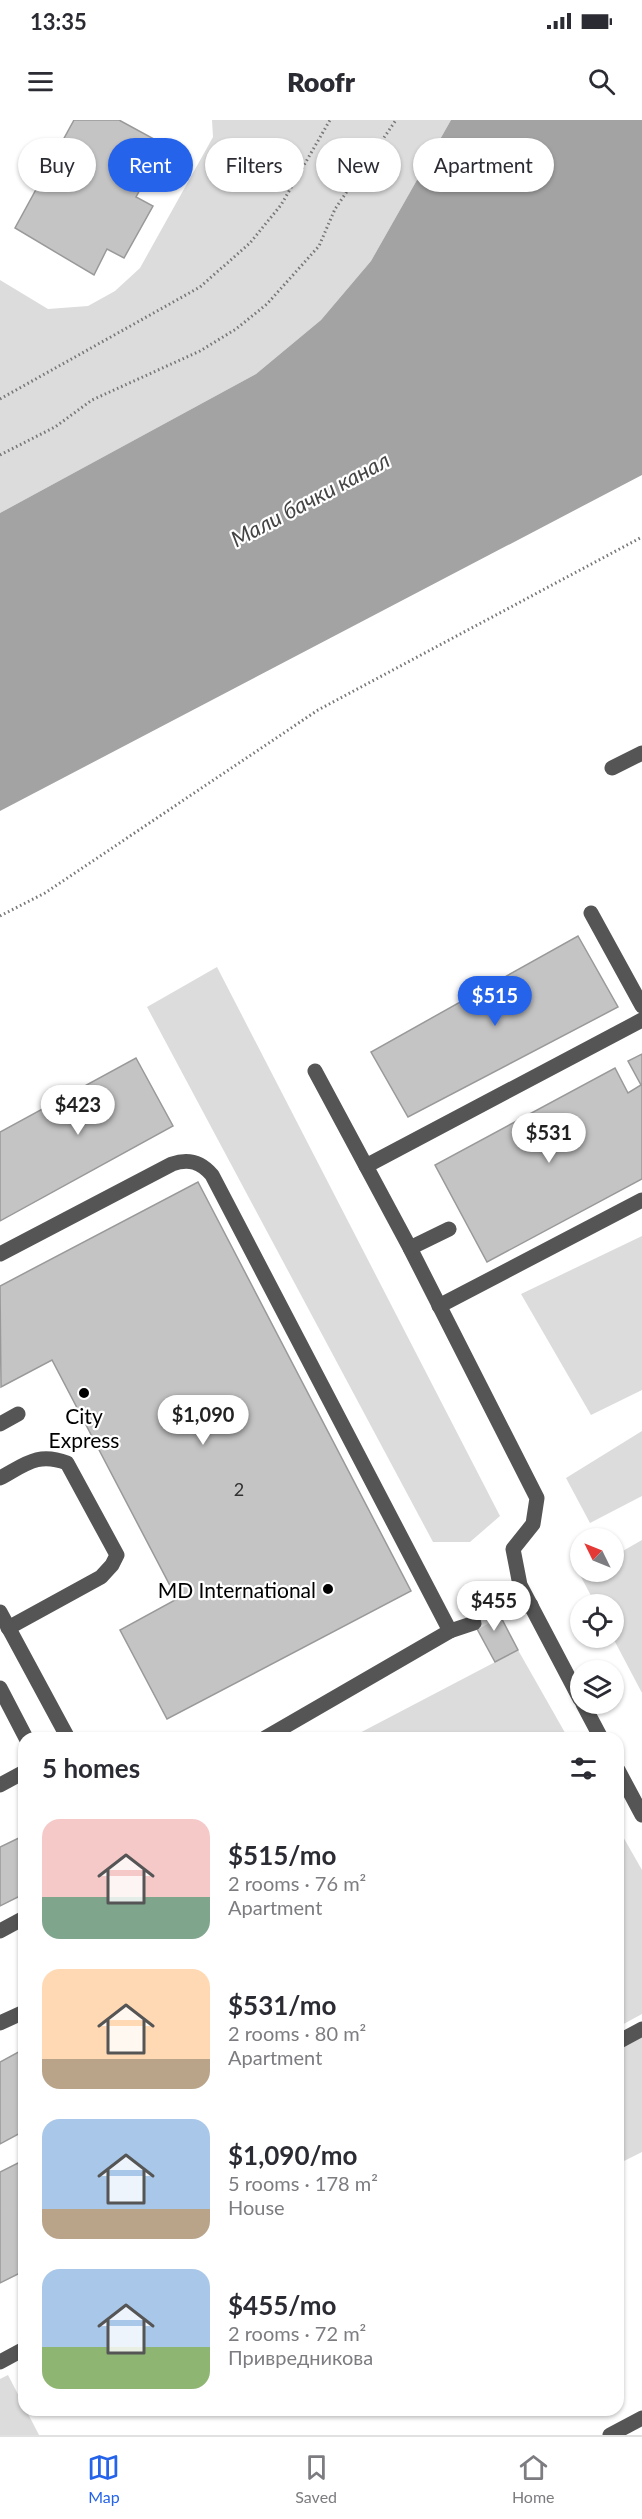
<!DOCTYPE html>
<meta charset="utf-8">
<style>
body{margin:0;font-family:Lato,sans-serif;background:#f7f7f7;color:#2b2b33;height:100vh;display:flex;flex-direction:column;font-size:22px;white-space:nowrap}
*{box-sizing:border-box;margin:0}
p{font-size:20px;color:#7c7c81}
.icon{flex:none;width:33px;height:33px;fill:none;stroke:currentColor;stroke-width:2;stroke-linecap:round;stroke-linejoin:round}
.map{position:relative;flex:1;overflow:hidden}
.drawer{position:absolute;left:18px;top:1612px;width:606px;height:684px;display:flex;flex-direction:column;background:#fff;border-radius:18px;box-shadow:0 2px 4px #0004}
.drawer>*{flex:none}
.hud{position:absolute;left:18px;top:18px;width:606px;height:54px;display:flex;gap:12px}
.needle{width:39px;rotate:313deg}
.tools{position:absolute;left:570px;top:1408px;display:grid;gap:12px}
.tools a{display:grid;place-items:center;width:54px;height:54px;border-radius:50%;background:#fff;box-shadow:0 2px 4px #0004;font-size:30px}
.price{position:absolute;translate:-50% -51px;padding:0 14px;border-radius:21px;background:#fff;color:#222;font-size:20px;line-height:39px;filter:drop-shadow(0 2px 3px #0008)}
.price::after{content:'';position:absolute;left:50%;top:36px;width:18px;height:14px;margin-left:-9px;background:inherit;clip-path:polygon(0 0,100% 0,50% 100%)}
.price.active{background:#2563eb;color:#fff}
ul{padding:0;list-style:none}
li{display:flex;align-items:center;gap:18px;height:150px;padding:0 24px}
li span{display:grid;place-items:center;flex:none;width:168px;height:120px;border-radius:18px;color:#555}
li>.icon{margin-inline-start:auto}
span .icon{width:72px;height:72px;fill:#fffc;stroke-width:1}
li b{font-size:26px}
h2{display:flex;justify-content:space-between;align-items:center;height:72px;padding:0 24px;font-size:26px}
.tag{padding:0 21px;border-radius:27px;background:#fff;box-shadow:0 2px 4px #0004;font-size:21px;line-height:54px}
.tag.active{background:#2563eb;color:#fff}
.status{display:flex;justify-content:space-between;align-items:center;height:42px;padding:0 30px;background:#fff;direction:ltr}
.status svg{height:16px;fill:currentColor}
header{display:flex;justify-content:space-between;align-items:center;height:78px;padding:0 24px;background:#fff;font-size:27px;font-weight:800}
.tab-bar{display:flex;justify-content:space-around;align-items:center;height:84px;border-top:2px solid #e1e1e2;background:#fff;font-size:16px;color:#7c7c81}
.tab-bar a{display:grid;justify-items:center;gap:3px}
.tab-bar .active{color:#2563eb}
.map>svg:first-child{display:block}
.green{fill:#dcdcdc}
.water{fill:#a3a3a3}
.building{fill:#c4c4c4;stroke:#999;stroke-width:1.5}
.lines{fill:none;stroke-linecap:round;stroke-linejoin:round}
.minor-tunnel{stroke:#d9d9d9;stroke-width:15;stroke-dasharray:15 8;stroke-linecap:butt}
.path{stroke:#777;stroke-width:3;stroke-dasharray:1.5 3;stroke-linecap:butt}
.minor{stroke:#555;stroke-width:15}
.poi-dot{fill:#000;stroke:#fff;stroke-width:2}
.labels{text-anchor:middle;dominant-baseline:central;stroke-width:4.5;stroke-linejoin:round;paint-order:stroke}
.number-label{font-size:18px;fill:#313131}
.poi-label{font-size:21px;fill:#000;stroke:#fff}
.water-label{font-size:22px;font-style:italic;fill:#444;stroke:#fff}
</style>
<div class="status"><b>13:35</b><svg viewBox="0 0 49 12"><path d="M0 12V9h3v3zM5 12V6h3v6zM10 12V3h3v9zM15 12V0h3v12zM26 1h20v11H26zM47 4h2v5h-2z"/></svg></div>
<header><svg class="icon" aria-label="menu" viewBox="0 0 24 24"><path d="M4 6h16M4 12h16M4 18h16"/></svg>Roofr<svg class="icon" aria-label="search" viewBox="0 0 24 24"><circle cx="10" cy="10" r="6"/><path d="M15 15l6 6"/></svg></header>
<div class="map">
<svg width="642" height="2315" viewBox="0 0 642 2315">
<rect width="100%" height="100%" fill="#fff"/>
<g class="green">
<polygon points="212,0 451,0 371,141 321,200 256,254 0,393 0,160 48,189 88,186 115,171 140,148 213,17"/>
<polygon points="217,847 500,1396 470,1422 433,1422 147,887"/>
<polygon points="642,1116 642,1270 591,1295 521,1174"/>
<polygon points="642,1311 642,1376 590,1403 566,1358"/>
<polygon points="642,1420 642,1573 613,1518 614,1485 596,1485 580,1455 586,1452 614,1452 614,1436"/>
<polygon points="518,1530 568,1618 350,1618"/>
<polygon points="618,1708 642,1750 642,1894 618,1907"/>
<polygon points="642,1908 642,2032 618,2044 618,1921"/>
<polygon points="8,2255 39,2315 0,2315 0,2259"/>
</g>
<polygon class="water" points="451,0 642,0 642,355 0,691 0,393 256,254 321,200 371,141"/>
<g class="building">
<polygon points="74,0 119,0 165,25 136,77 153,86 124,138 107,129 94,155 15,108"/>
<polygon points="578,816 618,887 408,997 371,932"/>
<polygon points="642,934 642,1059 487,1142 435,1045 615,948 628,973 641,965 628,941"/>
<polygon points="136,938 173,1006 0,1101 0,1012"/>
<polygon points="198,1062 411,1471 167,1599 120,1510 177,1479 52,1240 1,1267 0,1166"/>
<polygon points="493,1482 518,1530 495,1542 469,1494"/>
<polygon points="23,1716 24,1774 0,1786 0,1727"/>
<polygon points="24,1929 24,2011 0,2024 0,1942"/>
<polygon points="24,2040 24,2151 0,2163 0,2052"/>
</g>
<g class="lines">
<polyline class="minor-tunnel" points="474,1503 497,1490"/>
<g class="path">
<polyline points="0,279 200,167 250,123 281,85 330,0"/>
<polyline points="0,335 55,307 92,280 200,231 236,209 267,184 319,126 335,89 396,0"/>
<polyline points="0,796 45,773 318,590 642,417"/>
</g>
<g class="minor">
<polyline points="612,648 642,633"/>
<polyline points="591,793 642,886"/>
<polyline points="315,951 410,1128 537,1378 533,1404 513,1429 520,1465 580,1579"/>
<polyline points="366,1046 642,900"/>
<polyline points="410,1128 449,1109"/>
<path d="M 0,1134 L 172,1044 C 189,1038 201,1042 212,1055 L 450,1511 L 265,1618"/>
<polyline points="439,1186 642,1080"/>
<polyline points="0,1304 18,1294"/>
<path d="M 0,1358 C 26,1344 38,1332 67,1343 L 117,1435 L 112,1445 L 101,1457 L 8,1508"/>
<polyline points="497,1490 531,1485"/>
<polyline points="0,1492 68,1618"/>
<polyline points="450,1511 474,1503"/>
<polyline points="0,1568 26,1618"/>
<polyline points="583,1584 601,1618"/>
<polyline points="618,1650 642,1695"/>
<polyline points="0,1665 24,1652"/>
<polyline points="0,1811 24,1798"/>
<polyline points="0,1903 24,1892"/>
<polyline points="618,1922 642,1909"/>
<polyline points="0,2242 24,2229"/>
<polyline points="610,2315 642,2298"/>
</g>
</g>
<g class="poi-dot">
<circle cx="84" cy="1273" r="6"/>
<circle cx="328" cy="1469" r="6"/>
</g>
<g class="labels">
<g class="number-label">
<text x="239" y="1369">2</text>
</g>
<g class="poi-label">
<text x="84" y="1295">City<tspan x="84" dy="24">Express</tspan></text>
<text x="316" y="1469" text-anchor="end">MD International</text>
</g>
<g class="water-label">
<text transform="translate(310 379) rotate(-28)">Мали бачки канал</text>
</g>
</g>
</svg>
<div class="tools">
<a><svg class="needle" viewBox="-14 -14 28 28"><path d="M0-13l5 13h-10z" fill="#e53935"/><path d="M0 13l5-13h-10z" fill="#7c7c81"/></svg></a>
<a><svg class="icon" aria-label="locate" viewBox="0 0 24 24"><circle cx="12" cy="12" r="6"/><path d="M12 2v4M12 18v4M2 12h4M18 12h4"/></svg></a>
<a><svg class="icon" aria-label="layers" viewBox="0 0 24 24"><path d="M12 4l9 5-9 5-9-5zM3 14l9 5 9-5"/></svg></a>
</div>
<b class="price active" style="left:495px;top:907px">$515</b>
<b class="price" style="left:78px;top:1016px">$423</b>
<b class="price" style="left:549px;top:1044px">$531</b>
<b class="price" style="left:203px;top:1326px">$1,090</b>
<b class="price" style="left:494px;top:1512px">$455</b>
<div class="hud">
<a class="tag">Buy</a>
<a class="tag active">Rent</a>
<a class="tag">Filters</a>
<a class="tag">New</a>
<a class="tag">Apartment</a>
</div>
<section class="drawer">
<h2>5 homes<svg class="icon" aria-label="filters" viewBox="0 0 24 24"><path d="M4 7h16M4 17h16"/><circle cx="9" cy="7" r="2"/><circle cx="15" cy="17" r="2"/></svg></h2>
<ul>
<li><span style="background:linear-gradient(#f6c9c9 65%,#7fa58c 0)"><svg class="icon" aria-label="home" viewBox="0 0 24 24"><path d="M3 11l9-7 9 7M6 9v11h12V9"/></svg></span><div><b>$515/mo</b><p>2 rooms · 76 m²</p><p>Apartment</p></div></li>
<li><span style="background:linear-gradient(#ffd9b3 75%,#b9a48a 0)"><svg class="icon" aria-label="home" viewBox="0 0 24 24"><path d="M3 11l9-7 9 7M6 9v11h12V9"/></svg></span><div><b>$531/mo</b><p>2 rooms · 80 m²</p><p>Apartment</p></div></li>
<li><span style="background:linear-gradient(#a9c7e8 75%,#b9a48a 0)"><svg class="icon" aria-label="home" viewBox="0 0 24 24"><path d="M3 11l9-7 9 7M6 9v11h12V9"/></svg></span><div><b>$1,090/mo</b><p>5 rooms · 178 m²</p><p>House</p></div></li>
<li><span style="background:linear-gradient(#a9c7e8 65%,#8fb573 0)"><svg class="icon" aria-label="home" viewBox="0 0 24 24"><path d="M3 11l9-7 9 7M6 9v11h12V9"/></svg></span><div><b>$455/mo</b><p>2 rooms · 72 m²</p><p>Привредникова</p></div></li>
</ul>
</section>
</div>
<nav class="tab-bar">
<a class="active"><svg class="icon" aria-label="map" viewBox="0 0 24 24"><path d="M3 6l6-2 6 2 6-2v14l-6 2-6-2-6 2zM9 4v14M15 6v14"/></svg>Map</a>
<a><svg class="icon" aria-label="saved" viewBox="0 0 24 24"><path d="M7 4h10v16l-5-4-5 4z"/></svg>Saved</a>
<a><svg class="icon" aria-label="home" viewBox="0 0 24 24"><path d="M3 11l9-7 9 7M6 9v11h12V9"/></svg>Home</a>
</nav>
